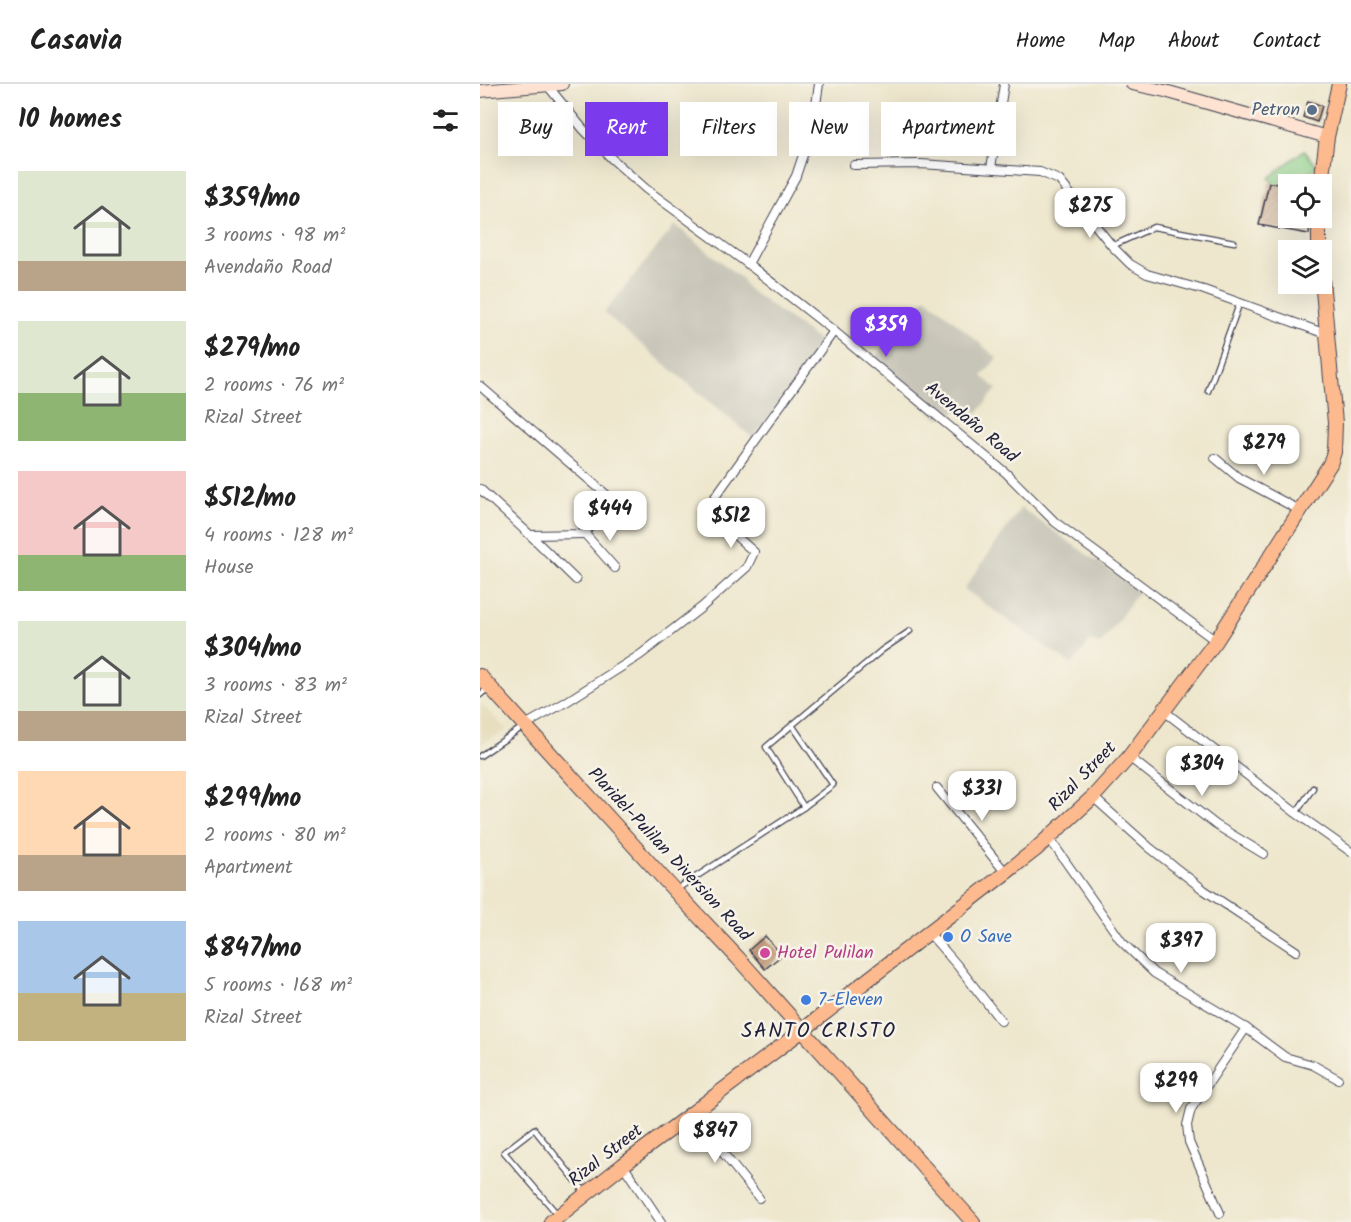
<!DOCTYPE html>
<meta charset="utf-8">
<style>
body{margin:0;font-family:Kalam,sans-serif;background:#f6f6f6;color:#222;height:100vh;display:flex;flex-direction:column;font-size:22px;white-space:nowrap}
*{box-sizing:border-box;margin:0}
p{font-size:20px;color:#767676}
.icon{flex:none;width:33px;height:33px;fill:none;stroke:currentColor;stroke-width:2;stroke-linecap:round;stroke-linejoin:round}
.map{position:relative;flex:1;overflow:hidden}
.panel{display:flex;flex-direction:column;background:#fff;width:480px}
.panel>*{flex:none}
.top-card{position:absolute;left:18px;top:18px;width:570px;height:54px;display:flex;gap:12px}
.controls{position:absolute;left:798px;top:90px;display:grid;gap:12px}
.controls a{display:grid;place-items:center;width:54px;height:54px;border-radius:0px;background:#fff;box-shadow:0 6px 24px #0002;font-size:30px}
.price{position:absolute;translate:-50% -51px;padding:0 14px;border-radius:12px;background:#fff;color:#222;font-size:20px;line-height:39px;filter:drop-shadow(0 2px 3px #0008)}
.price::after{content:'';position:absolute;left:50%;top:36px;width:18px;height:14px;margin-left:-9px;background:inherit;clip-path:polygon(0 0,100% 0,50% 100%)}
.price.selected{background:#7c3aed;color:#fff}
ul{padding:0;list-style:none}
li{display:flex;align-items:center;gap:18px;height:150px;padding:0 18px}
li span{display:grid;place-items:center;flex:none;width:168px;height:120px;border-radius:0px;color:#555}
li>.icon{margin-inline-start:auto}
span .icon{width:72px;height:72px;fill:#fffc;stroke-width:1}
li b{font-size:26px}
h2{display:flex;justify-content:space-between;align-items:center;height:72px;padding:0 18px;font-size:26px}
.tag{padding:0 21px;border-radius:0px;background:#fff;box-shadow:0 6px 24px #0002;font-size:21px;line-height:54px}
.tag.selected{background:#7c3aed;color:#fff}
header{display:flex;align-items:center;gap:36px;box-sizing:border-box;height:84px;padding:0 30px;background:#fff;border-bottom:2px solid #e0e0e0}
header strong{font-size:28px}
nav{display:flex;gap:33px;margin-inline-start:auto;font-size:21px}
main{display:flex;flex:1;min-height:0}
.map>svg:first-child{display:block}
.built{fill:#e5dbba}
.industrial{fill:#c7c5b8}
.garden{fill:#8bd18a;stroke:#567a62;stroke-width:1.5}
.building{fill:url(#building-hatch)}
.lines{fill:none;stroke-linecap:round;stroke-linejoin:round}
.service-casing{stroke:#414051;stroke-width:7}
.minor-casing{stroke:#414051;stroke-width:10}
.secondary-casing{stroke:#414051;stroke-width:14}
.primary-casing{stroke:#414051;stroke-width:16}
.trunk-casing{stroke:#414051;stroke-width:16}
.service{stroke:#fff;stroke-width:4.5}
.minor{stroke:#fff;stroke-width:8}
.secondary{stroke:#fee3d2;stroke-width:12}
.primary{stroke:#fcba8e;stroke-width:14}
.trunk{stroke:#fcba8e;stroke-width:14}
.service-dot{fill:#5c6f8a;stroke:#f7f3e8;stroke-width:2}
.shop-dot{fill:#3f7fe0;stroke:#f7f3e8;stroke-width:2}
.hotel-dot{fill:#d1479c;stroke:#f7f3e8;stroke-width:2}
.labels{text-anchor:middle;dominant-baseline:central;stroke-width:5;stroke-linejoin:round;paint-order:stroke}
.service-label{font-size:18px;fill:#4e5e75;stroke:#f7f3e8;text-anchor:end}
.street-label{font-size:18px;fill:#22223b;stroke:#f7f3e8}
.shop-label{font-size:18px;fill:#366cbe;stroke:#f7f3e8;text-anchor:start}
.hotel-label{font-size:18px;fill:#b23c85;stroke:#f7f3e8;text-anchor:start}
.quarter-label{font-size:21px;letter-spacing:1.5px;fill:#22223b;stroke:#f7f3e8}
</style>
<header>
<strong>Casavia</strong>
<nav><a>Home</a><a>Map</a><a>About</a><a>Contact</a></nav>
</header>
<main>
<section class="panel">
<h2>10 homes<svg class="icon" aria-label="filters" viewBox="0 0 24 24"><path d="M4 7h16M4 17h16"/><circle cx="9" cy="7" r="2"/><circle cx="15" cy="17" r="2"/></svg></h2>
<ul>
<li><span style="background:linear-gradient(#dfe7d0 75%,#b9a48a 0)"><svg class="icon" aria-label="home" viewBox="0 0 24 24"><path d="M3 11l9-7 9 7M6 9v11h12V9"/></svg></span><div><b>$359/mo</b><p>3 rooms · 98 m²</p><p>Avendaño Road</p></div></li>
<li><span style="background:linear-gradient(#dfe7d0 60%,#8fb573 0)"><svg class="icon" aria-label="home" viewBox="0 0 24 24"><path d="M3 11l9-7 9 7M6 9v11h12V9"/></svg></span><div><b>$279/mo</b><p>2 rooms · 76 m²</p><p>Rizal Street</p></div></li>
<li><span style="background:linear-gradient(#f6c9c9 70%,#8fb573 0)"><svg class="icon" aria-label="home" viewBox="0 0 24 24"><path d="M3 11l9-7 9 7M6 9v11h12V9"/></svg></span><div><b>$512/mo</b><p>4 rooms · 128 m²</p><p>House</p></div></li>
<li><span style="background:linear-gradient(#dfe7d0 75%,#b9a48a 0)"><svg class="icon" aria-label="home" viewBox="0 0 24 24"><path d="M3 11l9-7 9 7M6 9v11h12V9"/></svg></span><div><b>$304/mo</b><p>3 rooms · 83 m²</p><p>Rizal Street</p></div></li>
<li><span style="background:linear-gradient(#ffd9b3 70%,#b9a48a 0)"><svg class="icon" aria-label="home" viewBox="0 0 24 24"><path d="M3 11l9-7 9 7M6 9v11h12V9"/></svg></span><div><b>$299/mo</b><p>2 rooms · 80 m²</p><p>Apartment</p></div></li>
<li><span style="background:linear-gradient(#a9c7e8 60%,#c2b280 0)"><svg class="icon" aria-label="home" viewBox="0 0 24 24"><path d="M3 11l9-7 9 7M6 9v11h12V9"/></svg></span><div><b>$847/mo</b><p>5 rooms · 168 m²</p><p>Rizal Street</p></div></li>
</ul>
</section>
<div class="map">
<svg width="871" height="1138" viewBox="0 0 871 1138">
<defs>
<pattern id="building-hatch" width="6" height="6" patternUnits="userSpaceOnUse" patternTransform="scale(1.5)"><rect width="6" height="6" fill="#c9a181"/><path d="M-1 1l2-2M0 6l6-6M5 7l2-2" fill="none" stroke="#a3836b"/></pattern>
</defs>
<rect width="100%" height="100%" fill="#f7f3e8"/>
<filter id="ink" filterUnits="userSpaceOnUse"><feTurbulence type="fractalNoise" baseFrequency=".0167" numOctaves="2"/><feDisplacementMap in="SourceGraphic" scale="12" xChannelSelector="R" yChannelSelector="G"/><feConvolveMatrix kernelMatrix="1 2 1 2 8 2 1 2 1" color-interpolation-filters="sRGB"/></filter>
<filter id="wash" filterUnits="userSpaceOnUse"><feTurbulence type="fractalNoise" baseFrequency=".008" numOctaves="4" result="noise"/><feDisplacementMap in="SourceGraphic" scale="24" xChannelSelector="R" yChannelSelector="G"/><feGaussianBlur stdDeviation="1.35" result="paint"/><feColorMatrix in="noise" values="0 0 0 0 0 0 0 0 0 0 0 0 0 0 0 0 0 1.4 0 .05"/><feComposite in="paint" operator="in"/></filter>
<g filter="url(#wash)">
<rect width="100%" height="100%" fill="#eee7cd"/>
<polygon class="built" points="0,619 27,646 0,661"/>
<g class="industrial">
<polygon points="195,141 261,194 268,205 345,261 273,354 124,229"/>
<polygon points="446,213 517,274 502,292 517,305 497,329 484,318 470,334 457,334 390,278"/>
<polygon points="541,424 659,507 621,560 610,557 592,581 484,505"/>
</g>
<polygon class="garden" points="824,66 837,82 815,100 808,100 808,106 803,110 789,94"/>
<g id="blocks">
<g class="building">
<polygon points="828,17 842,22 837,38 823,33"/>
<polygon points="789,99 808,101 808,134 830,134 829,150 779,141"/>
<polygon points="285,852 302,871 285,885 269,866"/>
</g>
</g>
</g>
<g filter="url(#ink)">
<use href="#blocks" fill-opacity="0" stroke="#414051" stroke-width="1.5"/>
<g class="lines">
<g class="service-casing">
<g id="service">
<polyline points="632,162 674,143 754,158"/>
<polyline points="728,307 760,218"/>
<polyline points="0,611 8,604"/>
<polyline points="312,641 353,701 324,723"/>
<polyline points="0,672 43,643"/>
<polyline points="816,729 833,704"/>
<polyline points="197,805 324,723 286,663 402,566 430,547"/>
<polyline points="78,1131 24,1068 54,1045 105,1108"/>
</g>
</g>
<g class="minor-casing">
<g id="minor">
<polyline points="67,1 103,45 131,74 166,105 268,180 354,247 526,389 575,438 736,557"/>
<polyline points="374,81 441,80 560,88 579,96 632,162 650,180 667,190 724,206 846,250"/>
<polyline points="511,84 524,0"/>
<polyline points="268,180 316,92 333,41 339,0"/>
<polyline points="0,302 128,412 105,450 50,451"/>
<polyline points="735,374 759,394 821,427"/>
<polyline points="0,405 50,451 96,496"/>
<polyline points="105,450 135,484"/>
<polyline points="684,627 816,729 871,768"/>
<polyline points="45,641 86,618 160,571 222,523 267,483 274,468 230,429 230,420 354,247"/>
<polyline points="649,673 736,741 784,770"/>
<polyline points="457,704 526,789"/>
<polyline points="613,713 670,764 724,806 816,867"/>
<polyline points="569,754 642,858 674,889 766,944 805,973 833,981 858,995"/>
<polyline points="449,849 477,881 521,937"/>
<polyline points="211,1029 279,1114"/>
<polyline points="143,1081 181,1138"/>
<polyline points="740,1129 709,1058 707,1041 711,1025 766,944"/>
</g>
</g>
<g class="secondary-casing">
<g id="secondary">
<polyline points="652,0 685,7 847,53"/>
<polyline points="0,7 82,0"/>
</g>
</g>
<g class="primary-casing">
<g id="primary">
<polyline points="841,100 847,53 859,0"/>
<polyline points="839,134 839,166"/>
<polyline points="71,1138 143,1081 323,946 555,766 613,713 649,673 736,557 850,380 854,368 855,339 842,195"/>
</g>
</g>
<g class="trunk-casing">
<polyline id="trunk" points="0,592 194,806 258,874 493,1138"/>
</g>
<use href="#service" class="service"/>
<use href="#minor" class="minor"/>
<use href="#secondary" class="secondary"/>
<use href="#primary" class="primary"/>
<use href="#trunk" class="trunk"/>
</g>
</g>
<circle class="service-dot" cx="832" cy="26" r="6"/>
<g class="shop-dot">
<circle cx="468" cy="853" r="6"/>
<circle cx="326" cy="916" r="6"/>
</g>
<circle class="hotel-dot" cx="285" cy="869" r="6"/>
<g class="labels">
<g class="service-label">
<text x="820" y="26">Petron</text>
</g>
<g class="street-label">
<text transform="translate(491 339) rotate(40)">Avendaño Road</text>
<text transform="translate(603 693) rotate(-46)">Rizal Street</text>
<text transform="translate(189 771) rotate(47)">Plaridel-Pulilan Diversion Road</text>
<text transform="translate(126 1072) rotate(-38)">Rizal Street</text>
</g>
<g class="shop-label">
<text x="480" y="853">O Save</text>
<text x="338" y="916">7-Eleven</text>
</g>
<g class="hotel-label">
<text x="297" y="869">Hotel Pulilan</text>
</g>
<g class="quarter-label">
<text x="339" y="947">SANTO CRISTO</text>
</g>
</g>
</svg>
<div class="controls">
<a><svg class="icon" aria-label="locate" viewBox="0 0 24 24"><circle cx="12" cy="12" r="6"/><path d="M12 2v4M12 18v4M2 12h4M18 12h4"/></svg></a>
<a><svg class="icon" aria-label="layers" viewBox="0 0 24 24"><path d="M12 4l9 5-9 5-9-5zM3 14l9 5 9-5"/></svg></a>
</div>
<b class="price" style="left:610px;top:155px">$275</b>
<b class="price selected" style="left:406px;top:274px">$359</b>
<b class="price" style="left:784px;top:392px">$279</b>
<b class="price" style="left:130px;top:458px">$444</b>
<b class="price" style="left:251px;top:465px">$512</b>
<b class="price" style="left:722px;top:713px">$304</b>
<b class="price" style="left:502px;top:738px">$331</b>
<b class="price" style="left:701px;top:890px">$397</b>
<b class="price" style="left:696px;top:1030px">$299</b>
<b class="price" style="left:235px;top:1080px">$847</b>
<div class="top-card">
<a class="tag">Buy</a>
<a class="tag selected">Rent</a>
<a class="tag">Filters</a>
<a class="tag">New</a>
<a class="tag">Apartment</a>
</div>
</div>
</main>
